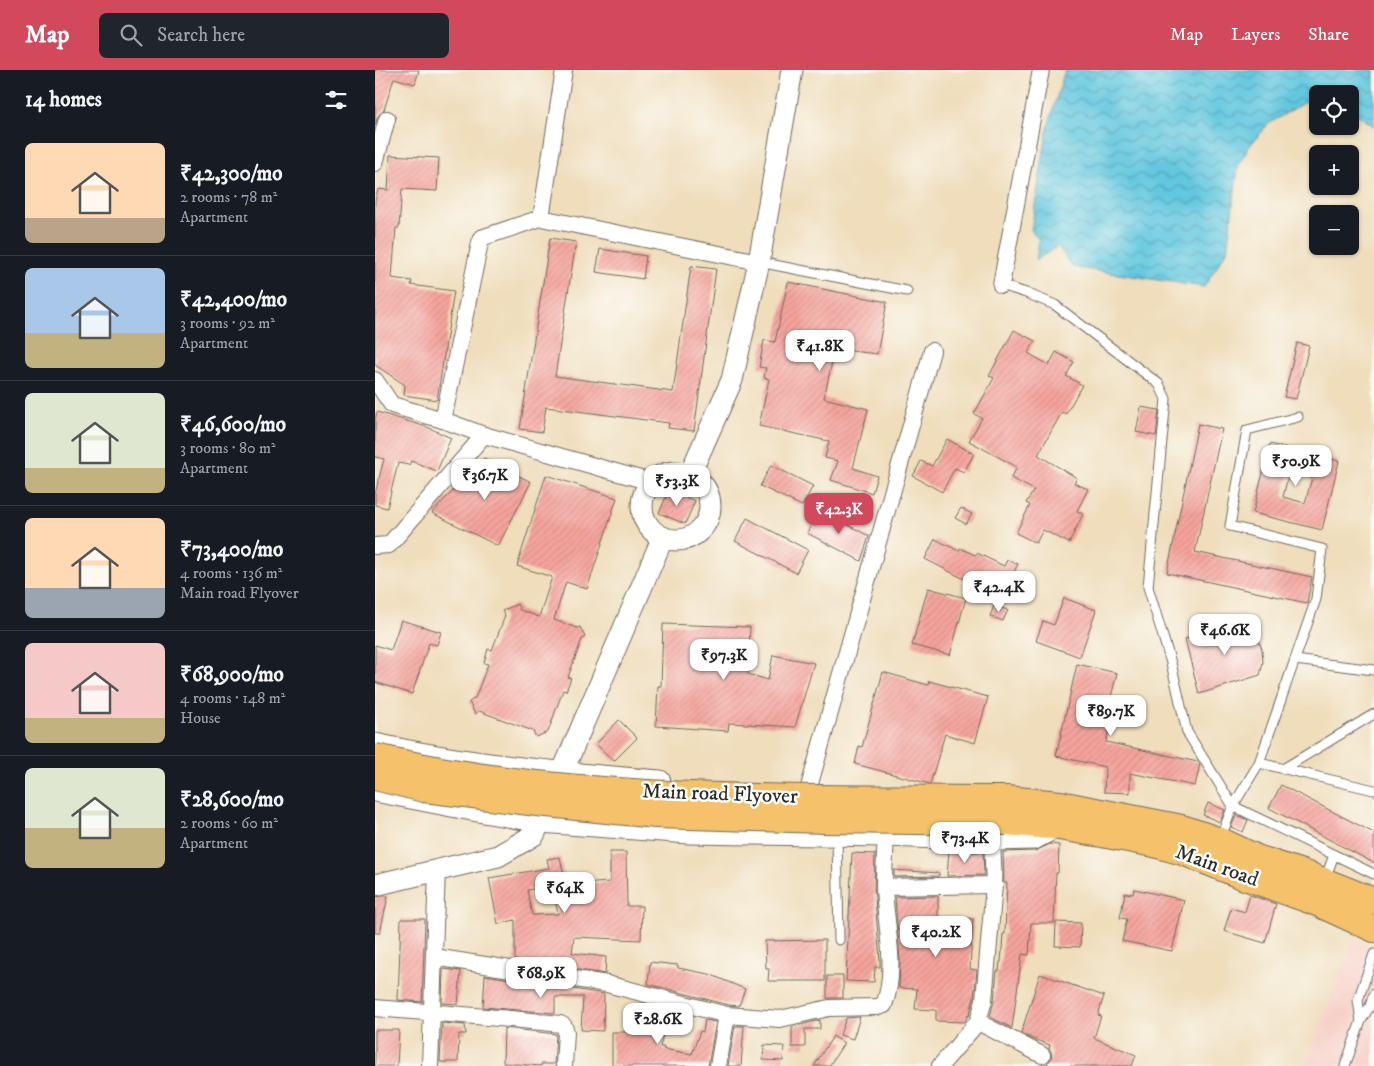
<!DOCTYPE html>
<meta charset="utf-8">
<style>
body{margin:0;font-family:"IM FELL DW Pica",serif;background:#20242c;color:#f1f3f6;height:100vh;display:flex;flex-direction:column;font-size:19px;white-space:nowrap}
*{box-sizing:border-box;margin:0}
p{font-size:16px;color:#9ea1a6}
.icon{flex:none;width:28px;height:28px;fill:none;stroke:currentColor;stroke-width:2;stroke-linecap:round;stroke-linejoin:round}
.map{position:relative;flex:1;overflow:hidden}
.side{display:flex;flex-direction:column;background:#171b24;width:375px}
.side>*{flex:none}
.tools{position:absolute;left:934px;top:15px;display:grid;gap:10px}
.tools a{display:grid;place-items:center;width:50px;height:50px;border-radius:8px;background:#171b24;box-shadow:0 1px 4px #0004;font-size:25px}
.price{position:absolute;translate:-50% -42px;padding:0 11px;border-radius:10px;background:#fff;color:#222;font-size:16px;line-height:32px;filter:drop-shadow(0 1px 2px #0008)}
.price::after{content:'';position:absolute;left:50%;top:30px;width:15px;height:11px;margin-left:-8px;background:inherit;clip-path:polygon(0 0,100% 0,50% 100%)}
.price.on{background:#d1495b;color:#fff}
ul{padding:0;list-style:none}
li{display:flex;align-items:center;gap:15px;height:125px;padding:0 25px}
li+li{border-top:1px solid #363941}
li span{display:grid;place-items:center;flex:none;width:140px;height:100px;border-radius:8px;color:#555}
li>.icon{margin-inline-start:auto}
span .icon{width:60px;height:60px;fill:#fffc;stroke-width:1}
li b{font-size:21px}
h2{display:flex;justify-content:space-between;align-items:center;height:60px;padding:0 25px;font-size:21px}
header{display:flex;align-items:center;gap:30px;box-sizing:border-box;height:70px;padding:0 25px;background:#d1495b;color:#fff}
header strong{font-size:24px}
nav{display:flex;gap:28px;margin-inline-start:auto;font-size:18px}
.search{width:350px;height:45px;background:#20242c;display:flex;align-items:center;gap:12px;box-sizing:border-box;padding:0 18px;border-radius:8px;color:#9ea1a6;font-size:19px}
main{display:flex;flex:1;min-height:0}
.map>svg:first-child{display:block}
.built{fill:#f7d1c9}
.water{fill:url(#water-waves);stroke:#467985}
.building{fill:url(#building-hatch);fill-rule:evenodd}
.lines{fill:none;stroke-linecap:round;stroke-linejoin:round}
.service-casing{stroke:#70695d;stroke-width:11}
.minor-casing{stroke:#70695d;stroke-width:18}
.tertiary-casing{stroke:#70695d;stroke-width:23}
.primary-casing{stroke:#70695d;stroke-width:28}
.service{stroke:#fff;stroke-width:9}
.minor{stroke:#fff;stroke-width:16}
.tertiary{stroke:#fff;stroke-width:21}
.primary{stroke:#f5c16b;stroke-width:26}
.primary-bridge-casing{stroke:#70695d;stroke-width:28;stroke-linecap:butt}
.primary-bridge{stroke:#f5c16b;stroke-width:26}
.labels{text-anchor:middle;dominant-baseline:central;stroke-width:5;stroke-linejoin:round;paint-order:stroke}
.street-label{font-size:21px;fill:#2b2b2b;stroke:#fdfcf7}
</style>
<header>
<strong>Map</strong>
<div class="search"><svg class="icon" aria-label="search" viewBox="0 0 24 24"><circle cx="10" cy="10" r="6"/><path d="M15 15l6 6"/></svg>Search here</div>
<nav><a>Map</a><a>Layers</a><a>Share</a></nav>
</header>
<main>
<section class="side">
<h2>14 homes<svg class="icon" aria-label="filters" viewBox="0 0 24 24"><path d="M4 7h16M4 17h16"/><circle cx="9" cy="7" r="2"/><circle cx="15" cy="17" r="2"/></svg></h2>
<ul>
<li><span style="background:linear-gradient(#ffd9b3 75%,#b9a48a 0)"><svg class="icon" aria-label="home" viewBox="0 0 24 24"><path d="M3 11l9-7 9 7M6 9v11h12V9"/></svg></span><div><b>₹42,300/mo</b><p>2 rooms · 78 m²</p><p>Apartment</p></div></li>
<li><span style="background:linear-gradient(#a9c7e8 65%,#c2b280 0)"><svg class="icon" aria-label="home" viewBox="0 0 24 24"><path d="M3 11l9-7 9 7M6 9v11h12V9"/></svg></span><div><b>₹42,400/mo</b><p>3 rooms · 92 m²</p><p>Apartment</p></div></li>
<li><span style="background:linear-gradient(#dfe7d0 75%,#c2b280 0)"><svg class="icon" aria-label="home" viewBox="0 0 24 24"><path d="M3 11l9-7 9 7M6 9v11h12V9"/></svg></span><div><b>₹46,600/mo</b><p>3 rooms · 80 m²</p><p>Apartment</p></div></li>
<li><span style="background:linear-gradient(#ffd9b3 70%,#9aa5b1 0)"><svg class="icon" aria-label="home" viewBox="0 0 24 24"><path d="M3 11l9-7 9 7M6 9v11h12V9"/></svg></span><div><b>₹73,400/mo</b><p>4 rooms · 136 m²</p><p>Main road Flyover</p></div></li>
<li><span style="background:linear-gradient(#f6c9c9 75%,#c2b280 0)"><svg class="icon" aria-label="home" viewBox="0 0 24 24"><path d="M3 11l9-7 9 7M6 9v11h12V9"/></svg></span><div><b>₹68,900/mo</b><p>4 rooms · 148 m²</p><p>House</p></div></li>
<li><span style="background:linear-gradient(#dfe7d0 60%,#c2b280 0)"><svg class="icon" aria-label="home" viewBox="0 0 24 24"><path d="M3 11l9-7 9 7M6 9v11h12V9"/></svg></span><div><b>₹28,600/mo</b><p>2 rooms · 60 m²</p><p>Apartment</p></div></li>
</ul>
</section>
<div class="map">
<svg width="999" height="996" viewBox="0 0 999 996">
<defs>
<pattern id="water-waves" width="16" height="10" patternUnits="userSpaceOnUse" patternTransform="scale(1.25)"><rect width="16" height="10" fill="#62c7df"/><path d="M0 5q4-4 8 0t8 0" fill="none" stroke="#51a2b5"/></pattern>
<pattern id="building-hatch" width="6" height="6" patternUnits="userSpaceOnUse" patternTransform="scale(1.25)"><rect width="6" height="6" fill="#f5a49c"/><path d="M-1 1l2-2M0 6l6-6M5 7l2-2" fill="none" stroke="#d28d87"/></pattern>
</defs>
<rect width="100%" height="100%" fill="#fdfcf7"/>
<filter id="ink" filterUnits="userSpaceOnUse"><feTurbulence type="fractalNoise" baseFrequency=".02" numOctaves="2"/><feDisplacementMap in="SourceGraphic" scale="10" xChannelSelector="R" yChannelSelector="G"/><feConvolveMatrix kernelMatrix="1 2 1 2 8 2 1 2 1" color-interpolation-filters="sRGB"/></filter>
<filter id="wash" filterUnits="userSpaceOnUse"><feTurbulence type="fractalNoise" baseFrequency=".0096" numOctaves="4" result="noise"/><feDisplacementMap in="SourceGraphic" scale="20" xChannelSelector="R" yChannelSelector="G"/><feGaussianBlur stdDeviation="1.12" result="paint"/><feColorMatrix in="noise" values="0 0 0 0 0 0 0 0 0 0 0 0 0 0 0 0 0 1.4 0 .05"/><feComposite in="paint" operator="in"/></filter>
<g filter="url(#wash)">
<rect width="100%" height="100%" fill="#efddbb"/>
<polygon class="built" points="979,869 999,881 999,996 930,996"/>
<polygon class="water" points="690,0 999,0 999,57 995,53 975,40 975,24 949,24 947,22 893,54 874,77 863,97 852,181 829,217 697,197 683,176 661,190 664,170 656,160 673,56"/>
<g id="blocks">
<g class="building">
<polygon points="0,0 44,0 40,14 19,8 9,40 3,46 0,55"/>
<polygon points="15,85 64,88 62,121 27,119 24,158 21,158 17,208 37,211 36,215 79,221 62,330 29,325 30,315 0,295 0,131 3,119 13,120"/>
<polygon points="175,168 201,172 180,306 298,322 316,196 341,199 319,361 293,358 294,353 171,337 167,362 145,359"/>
<polygon points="225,179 271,186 268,209 221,202"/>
<polygon points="413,212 512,232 502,284 460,279 449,328 493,339 478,398 502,406 497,423 456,410 463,391 450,388 454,371 384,356 394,309 389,308 391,298 384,297 389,270 400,272"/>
<polygon points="639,260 660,271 653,283 674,295 681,282 699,292 691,306 707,315 691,344 687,342 663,385 702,408 699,413 713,419 702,441 708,444 694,473 668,460 661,473 641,463 655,435 651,433 659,420 636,408 642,397 594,371 607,348 599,344 619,308 614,306"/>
<polygon points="922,273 934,276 921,329 909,327"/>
<polygon points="766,337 784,340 781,366 761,362"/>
<polygon points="2,342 52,357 76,368 62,401 36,391 34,395 23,393 12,438 0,435 0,424 9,389 0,387 0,349"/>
<polygon points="823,354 847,359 820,482 937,507 932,533 792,503"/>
<polygon points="572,369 599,384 589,402 580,398 567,422 538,406 546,391 557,396"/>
<path d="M 895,374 L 964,391 L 947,460 L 878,443 ZM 914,402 L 937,408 L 930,433 L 908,427 Z"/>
<polygon points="109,388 156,412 123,476 57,443"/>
<polygon points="396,395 438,416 427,436 385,416"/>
<polygon points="171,405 242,428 212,519 191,512 179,550 202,558 205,557 210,567 207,569 193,607 196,608 191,621 188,620 173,662 161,667 158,661 104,641 100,644 94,632 100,628 113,594 109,593 113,579 117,580 130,546 127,541 142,534 145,540 164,547 177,507 142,496"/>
<polygon points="294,420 320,431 310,454 284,443"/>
<polygon points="586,438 597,444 591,454 580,448"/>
<polygon points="444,440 494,466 486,491 432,463"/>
<polygon points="372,448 433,480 421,503 360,471"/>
<polygon points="560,469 584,481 585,478 600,485 602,483 629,496 632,490 643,494 627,526 602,514 595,512 550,489"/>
<polygon points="553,518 591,528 575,585 537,575"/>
<polygon points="689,528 721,540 705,587 661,571 668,551 679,555"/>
<polygon points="619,536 633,540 628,551 615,546"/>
<polygon points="26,550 66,562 62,575 54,573 37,624 0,612 0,575 16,580"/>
<polygon points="863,553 875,556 883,569 887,579 888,592 885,605 824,624 810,569 854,554"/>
<polygon points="288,554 375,557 373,604 393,610 398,585 439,593 420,657 354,653 353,661 281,656 283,616 286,616"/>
<polygon points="702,594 742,603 734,635 739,636 731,672 823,692 825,694 820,716 755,703 755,723 729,722 730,697 681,686"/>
<polygon points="508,602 553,615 554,611 613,627 600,673 570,664 555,714 480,694 484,676 487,677"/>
<polygon points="244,650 262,668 239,691 221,674"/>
<polygon points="906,715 999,763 999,793 894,738"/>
<polygon points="833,733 850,740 845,752 828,745"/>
<polygon points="861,745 873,750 868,762 856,757"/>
<polygon points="675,774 684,775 683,803 681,803 679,853 656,853 654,885 647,884 637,958 615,947 619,931 622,901 624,901 625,892 626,892 628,864 630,864 632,813 629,813 628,782 660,781"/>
<polygon points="574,781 608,782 609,805 572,806"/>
<path d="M 235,782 L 251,782 L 252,836 L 267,836 L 266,870 L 199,867 L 197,883 L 231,887 L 230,904 L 140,890 L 140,850 L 123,854 L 114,808 L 174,798 L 172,789 L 185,787 L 191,815 L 235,812 ZM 177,816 L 183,844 L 157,845 L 152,820 Z"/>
<polygon points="477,783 500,784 499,817 505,891 505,897 500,897 499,912 471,911"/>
<polygon points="519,800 564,803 564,806 519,807"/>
<polygon points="759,819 809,830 797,881 747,871 752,849 745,848 750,823 758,824"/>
<polygon points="875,825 901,834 890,873 849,861 856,838 870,842"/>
<polygon points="9,826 13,826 5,863 0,863 0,827"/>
<polygon points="563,826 563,848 598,849 595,899 602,900 599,928 594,946 593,945 590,952 561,951 561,940 540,939 542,919 524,918 525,891 520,827"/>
<polygon points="26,849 50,849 47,932 23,930"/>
<polygon points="681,852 706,853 705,877 680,876"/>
<polygon points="450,870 450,911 393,911 394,899 391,899 390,871"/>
<polygon points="275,892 303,895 303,898 334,904 370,919 364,936 354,935 273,914"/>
<polygon points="68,899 86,901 83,934 67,933"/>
<polygon points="665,904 729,926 723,945 726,946 719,968 761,985 757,996 665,996 672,994 676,989 677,984 674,978 675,975 658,969 646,963"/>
<polygon points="110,905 229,924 228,961 206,960 208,927 180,927 180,943 108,937"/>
<rect x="452" y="906" width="16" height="22"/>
<polygon points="270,934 284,938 279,954 290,956 285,977 289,977 288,979 317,984 325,961 328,962 330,950 341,952 333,996 237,996 237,962 261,962"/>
<polygon points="485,947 478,969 465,965 471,948"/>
<polygon points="445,950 445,959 430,959 430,977 417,977 417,957"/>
<polygon points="67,953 90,955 91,964 84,964 83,992 65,992"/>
<polygon points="360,956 369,956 366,996 353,996"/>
<polygon points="129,958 181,964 179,994 166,994 166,996 128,993"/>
<polygon points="0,960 24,960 22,996 0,996"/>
<polygon points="458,966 469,973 454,996 439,996"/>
<polygon points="389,975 409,976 408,991 388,990"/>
</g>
</g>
</g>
<g filter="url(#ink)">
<use href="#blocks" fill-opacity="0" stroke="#70695d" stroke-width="1"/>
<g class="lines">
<g class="service-casing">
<g id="service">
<polyline points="384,192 532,221"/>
<polyline points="626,215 651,223 680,235 784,314 791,329 773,517 796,593 812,662 858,736 999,804"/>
<polyline points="920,590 999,600"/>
<polyline points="884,693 999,720"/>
<polyline points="908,699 999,644"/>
<polyline points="462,766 464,870"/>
<polyline points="845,769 858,736 884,693 941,529 947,479 855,456 872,360 923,347"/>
<polyline points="950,809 959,785"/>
<polyline points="986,951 983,930 999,884"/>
<polyline points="970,996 986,951 995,936 999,924"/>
</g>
</g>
<g class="minor-casing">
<g id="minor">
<polyline points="0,93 12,49"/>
<polyline points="166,148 189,0"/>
<polyline points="626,215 666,0"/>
<polyline points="0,310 17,335 68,350 109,365 276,412"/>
<polyline points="68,350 106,168 166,148 384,192"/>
<polyline points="0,476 14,475 109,365"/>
<polyline points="434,717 557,281"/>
<polyline points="509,817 619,815"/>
<path d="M 59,887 L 232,914 L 352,945 L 405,949 L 454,938 L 502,937 L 509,935 C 523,898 510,854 509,816 C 509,800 510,783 511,766"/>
<path d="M 0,938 C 62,943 123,947 185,954 L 189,956 L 191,962 L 189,996"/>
<polyline points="603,952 667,985"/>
<polyline points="55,996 62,800"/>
<polyline points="343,996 352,945"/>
<polyline points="565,996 603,952 609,930 619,815 617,770"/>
</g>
</g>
<g class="tertiary-casing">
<g id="tertiary">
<circle cx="301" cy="436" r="34"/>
<polyline points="315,404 357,310 384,192 417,0"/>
<path d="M 0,674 C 94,695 189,703 285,711"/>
<polyline points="0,721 97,740 166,752 314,763 511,766 617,770 659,769 672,762 677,756"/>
<polyline points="0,815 123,786 159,765 187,703 288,467"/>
</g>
</g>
<g class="primary-casing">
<g id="primary">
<polyline points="631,729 685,734 807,758 846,771 882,788 936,806 999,831"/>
<polyline points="631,752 677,756 727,764 779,774 808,782 867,806 940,832 999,859"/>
</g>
</g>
<use href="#service" class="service"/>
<use href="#minor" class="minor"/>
<use href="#tertiary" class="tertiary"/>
<use href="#primary" class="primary"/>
<g class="primary-bridge-casing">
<g id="primary-bridge">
<path d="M 0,687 C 205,734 422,727 631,729"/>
<polyline points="0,707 49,719 162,733 281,745 449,750 631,752"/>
</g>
</g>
<use href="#primary-bridge" class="primary-bridge"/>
</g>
</g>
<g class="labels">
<g class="street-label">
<text transform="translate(345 724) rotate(2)">Main road Flyover</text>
<text transform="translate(842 796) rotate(20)">Main road</text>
</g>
</g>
</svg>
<div class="tools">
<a><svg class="icon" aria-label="locate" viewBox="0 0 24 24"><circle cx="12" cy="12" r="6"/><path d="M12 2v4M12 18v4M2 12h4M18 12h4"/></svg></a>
<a>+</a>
<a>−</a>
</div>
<b class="price" style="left:445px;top:302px">₹41.8K</b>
<b class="price" style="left:921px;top:417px">₹50.9K</b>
<b class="price" style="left:110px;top:431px">₹36.7K</b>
<b class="price" style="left:302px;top:437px">₹53.3K</b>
<b class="price on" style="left:464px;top:465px">₹42.3K</b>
<b class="price" style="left:624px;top:543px">₹42.4K</b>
<b class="price" style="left:850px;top:586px">₹46.6K</b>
<b class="price" style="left:349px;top:611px">₹97.3K</b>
<b class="price" style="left:736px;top:667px">₹89.7K</b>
<b class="price" style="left:590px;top:794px">₹73.4K</b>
<b class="price" style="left:190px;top:844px">₹64K</b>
<b class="price" style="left:561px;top:888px">₹40.2K</b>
<b class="price" style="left:166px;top:929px">₹68.9K</b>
<b class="price" style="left:283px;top:975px">₹28.6K</b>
</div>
</main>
